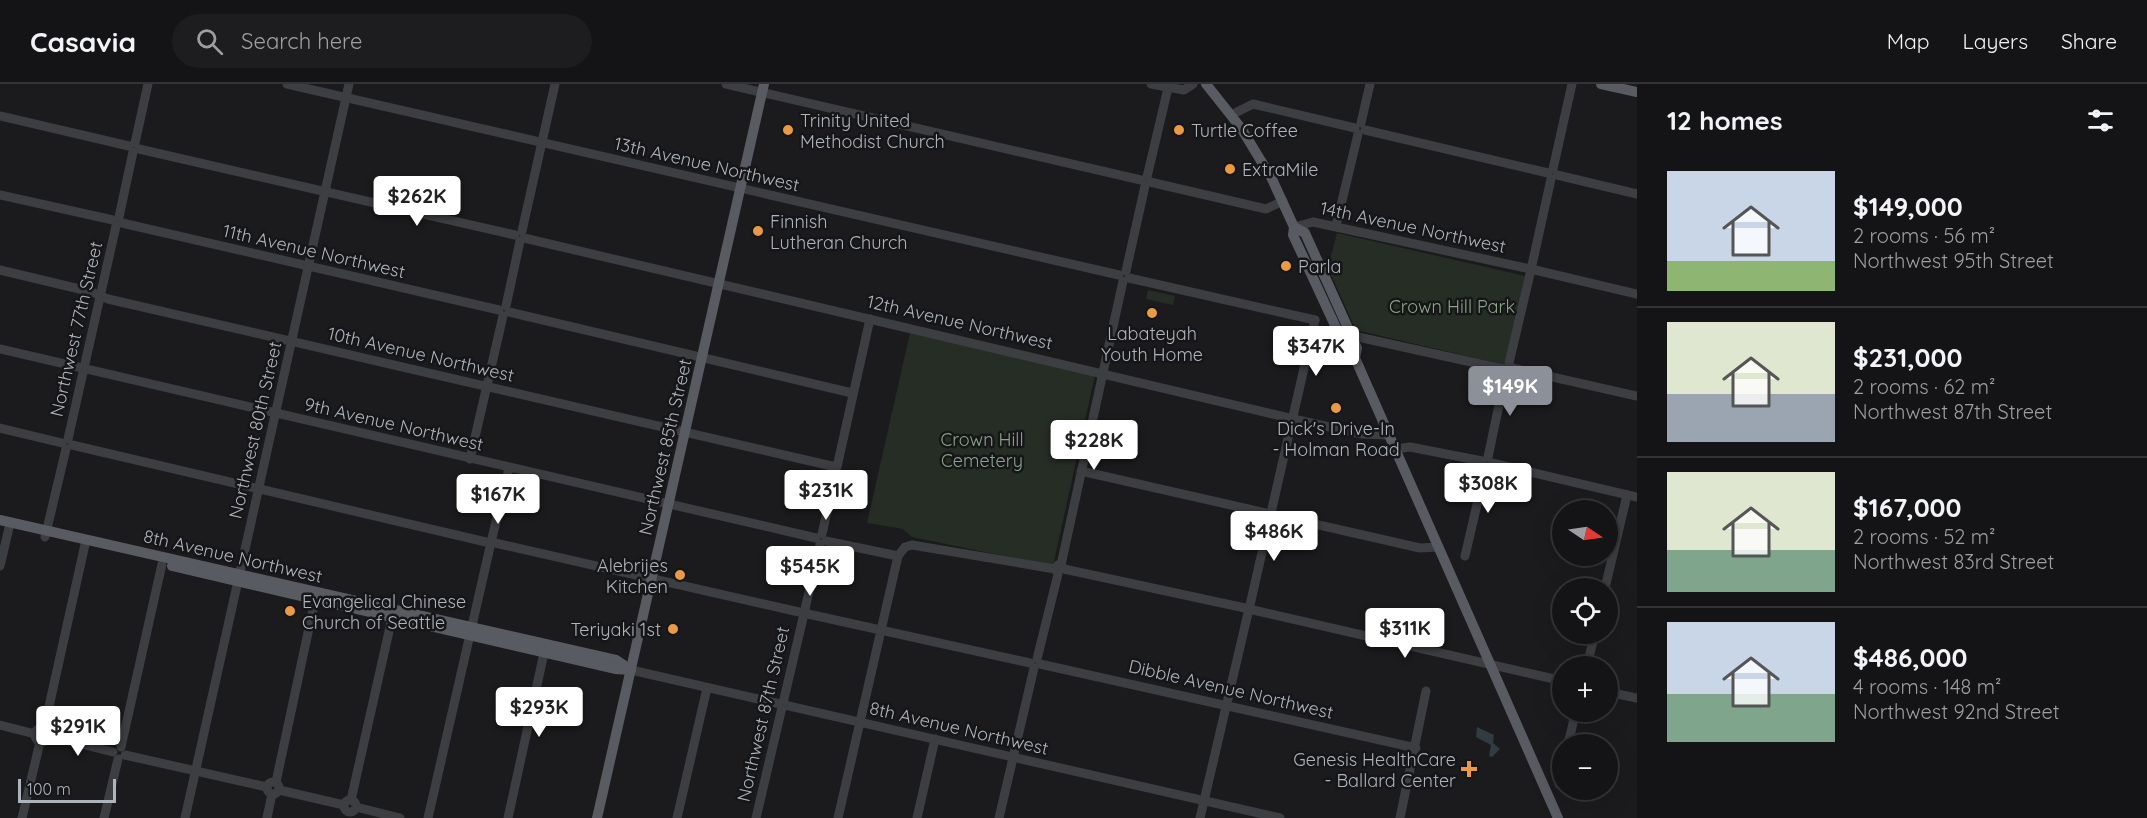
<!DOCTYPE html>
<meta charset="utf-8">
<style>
body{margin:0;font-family:Quicksand,sans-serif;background:#1d1d1f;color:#f1f3f6;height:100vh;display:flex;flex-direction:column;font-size:22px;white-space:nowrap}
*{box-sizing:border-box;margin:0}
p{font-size:20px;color:#9d9ea1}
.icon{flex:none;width:33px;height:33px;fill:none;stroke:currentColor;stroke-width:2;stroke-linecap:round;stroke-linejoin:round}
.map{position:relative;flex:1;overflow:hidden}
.panel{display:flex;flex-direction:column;background:#141416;width:510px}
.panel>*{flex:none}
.needle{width:39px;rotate:103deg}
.controls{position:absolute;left:1552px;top:416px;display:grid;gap:12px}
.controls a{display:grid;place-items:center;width:66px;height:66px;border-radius:50%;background:#141416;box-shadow:0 6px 24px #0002,0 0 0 2px #333335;font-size:30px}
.scale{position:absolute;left:18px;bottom:15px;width:98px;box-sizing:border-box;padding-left:6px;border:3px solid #aeb4bc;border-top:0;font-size:16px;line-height:21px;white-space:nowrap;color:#aeb4bc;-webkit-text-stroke:4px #161618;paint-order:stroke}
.price{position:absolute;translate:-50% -51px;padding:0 14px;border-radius:6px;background:#fff;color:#222;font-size:20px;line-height:39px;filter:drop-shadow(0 2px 3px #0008)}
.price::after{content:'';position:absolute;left:50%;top:36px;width:18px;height:14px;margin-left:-9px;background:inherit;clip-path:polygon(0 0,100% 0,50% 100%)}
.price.selected{background:#8c9099;color:#fff}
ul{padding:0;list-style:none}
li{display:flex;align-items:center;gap:18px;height:150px;padding:0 30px}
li+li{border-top:2px solid #333335}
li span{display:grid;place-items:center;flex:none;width:168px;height:120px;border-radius:0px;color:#555}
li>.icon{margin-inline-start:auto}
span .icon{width:72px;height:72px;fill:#fffc;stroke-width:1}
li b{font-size:26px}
h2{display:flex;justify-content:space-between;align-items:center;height:72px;padding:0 30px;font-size:26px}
header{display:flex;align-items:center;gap:36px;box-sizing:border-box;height:84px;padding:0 30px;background:#141416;border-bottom:2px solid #333335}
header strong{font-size:28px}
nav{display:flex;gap:33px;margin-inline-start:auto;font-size:21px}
.search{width:420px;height:54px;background:#1d1d1f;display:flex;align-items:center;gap:15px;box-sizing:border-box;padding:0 21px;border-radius:33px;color:#9d9ea1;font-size:22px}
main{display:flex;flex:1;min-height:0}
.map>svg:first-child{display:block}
.green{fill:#252d25}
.water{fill:#313c41}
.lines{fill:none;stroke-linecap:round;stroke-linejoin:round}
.minor{stroke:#3c3e42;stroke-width:9}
.major{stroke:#585b61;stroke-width:10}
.poi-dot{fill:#ea9a45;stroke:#161618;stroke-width:2}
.labels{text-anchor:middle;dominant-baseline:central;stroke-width:5;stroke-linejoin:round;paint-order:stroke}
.poi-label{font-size:18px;fill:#aeb4bc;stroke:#161618;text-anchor:start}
.street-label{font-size:18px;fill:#aeb4bc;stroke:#161618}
.park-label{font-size:18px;fill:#89a586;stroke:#161618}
</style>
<header>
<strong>Casavia</strong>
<div class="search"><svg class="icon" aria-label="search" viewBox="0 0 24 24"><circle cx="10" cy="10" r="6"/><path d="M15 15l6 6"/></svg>Search here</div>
<nav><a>Map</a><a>Layers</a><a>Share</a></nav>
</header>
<main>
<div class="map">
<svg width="1637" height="734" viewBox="0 0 1637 734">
<rect width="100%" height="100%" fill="#1b1b1d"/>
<g class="green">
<polygon points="1337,149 1525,192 1505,281 1356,246 1328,184"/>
<polygon points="1148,206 1175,212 1173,221 1146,215"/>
<polygon points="910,249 1095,291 1053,482 912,453 903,445 867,439"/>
</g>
<polygon class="water" points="1477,643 1494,651 1493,659 1500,665 1492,673 1489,672 1491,661 1476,653"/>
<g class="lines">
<g class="minor">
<polyline points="287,0 1119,191"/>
<polyline points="726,0 1141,96"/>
<polyline points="1151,0 1184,6 1193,0"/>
<polyline points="1231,31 1253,20 1355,44"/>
<polyline points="0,32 129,62"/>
<polyline points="1361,39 1370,0"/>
<polyline points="1365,46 1548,89"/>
<polyline points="135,59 148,0"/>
<polyline points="139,65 515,151"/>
<polyline points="1553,85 1572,0"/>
<polyline points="1557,91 1637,110"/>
<polyline points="1147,93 1168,4"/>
<polyline points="1150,98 1266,125 1283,117"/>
<polyline points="0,111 113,136"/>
<polyline points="119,133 133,68"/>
<polyline points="122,139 499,226"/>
<polyline points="1336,142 1358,50"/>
<polyline points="1294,143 1313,138 1526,184"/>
<polyline points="522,147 555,0"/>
<polyline points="524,154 1302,337 1362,350 1389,351"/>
<polyline points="1532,181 1551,95"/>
<polyline points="0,186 92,208 108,215 836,383"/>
<polyline points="1535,186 1637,210"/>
<polyline points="1126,187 1145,102"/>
<polyline points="1129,194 1315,236"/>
<polyline points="506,222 520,157"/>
<polyline points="509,228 852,309"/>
<polyline points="1353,255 1358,253 1503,285"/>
<polyline points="0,265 816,454"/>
<polyline points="1509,279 1530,190"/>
<polyline points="1512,284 1637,312"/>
<polyline points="0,344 62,359"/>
<polyline points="68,355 116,142"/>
<polyline points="72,361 486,458"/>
<polyline points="1395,365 1410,363 1482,377"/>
<polyline points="1488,373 1506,288"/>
<polyline points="470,375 503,232"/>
<polyline points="1492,379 1637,413"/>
<polyline points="1081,387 1420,464 1437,463"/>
<polyline points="822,450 870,235"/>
<polyline points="45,453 66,365"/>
<polyline points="492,454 509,384"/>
<polyline points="826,457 898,472 905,463 912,461 1055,485"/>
<polyline points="495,459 799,528"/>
<polyline points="1465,472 1486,382"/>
<polyline points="1061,481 1123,197"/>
<polyline points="0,482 9,444"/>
<polyline points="1064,485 1245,524"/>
<polyline points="1605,504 1627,411"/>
<polyline points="1250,521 1315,236"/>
<polyline points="805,525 820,460"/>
<polyline points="1253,526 1563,597"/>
<polyline points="808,530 1030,579"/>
<polyline points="1037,575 1058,490 1055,485 1058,481"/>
<polyline points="1040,580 1416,664"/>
<polyline points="1587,582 1595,549"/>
<polyline points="631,586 1280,734"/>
<polyline points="1608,608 1637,614"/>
<polyline points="0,641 35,650"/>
<circle cx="42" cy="651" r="7"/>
<polyline points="44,645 86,456"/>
<polyline points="49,652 113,668"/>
<polyline points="1568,660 1576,627"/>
<polyline points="121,663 162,480"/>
<polyline points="125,671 267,703"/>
<circle cx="273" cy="704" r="6"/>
<polyline points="276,698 315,516"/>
<polyline points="1559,700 1563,682"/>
<polyline points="279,706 344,721"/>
<polyline points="351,716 392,534"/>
<circle cx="350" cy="722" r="6"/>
<polyline points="356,723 400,734"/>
<polyline points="22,734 40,658"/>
<polyline points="104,734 118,675"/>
<polyline points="185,734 349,0"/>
<polyline points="267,734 272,710"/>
<polyline points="428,734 490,463"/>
<polyline points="508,734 544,569"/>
<polyline points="677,734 707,604"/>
<polyline points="756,734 803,534"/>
<polyline points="838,734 898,472"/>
<polyline points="917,734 935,655"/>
<polyline points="999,734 1034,584"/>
<polyline points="1200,734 1248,529"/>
<polyline points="1400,734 1426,607"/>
</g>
<g class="major">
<polyline points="1206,0 1241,44 1272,95 1294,143 1293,151 1300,166 1345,263 1355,274 1558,734"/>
<polyline points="1601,0 1637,8"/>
<polyline points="1294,143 1305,149 1357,264 1355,274"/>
<polyline points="0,436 616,576 631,586"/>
<polyline points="172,482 615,585 631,586"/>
<polyline points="597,734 764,0"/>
</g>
</g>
<g class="poi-dot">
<circle cx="788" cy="46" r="6"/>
<circle cx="1179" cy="46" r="6"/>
<circle cx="1230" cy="85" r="6"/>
<circle cx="758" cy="147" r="6"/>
<circle cx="1286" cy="182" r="6"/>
<circle cx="1152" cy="229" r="6"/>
<circle cx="1336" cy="324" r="6"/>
<circle cx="680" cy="491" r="6"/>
<circle cx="290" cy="527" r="6"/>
<circle cx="673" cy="545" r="6"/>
<path d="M1466 676h6v6h6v6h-6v6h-6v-6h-6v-6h6z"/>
</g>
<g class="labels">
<g class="poi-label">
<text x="800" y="36">Trinity United<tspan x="800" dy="21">Methodist Church</tspan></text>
<text x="1191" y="46">Turtle Coffee</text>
<text x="1242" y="85">ExtraMile</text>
<text x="770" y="137">Finnish<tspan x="770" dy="21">Lutheran Church</tspan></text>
<text x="1298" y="182">Parla</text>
<text x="1152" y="249" text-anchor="middle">Labateyah<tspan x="1152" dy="21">Youth Home</tspan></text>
<text x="1336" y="344" text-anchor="middle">Dick's Drive-In<tspan x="1336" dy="21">- Holman Road</tspan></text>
<text x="668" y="481" text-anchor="end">Alebrijes<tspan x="668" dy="21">Kitchen</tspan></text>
<text x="302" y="517">Evangelical Chinese<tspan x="302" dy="21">Church of Seattle</tspan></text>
<text x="661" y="545" text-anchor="end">Teriyaki 1st</text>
<text x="1456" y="675" text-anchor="end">Genesis HealthCare<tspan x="1456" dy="21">- Ballard Center</tspan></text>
</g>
<g class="street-label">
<text transform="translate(707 80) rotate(13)">13th Avenue Northwest</text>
<text transform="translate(1413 143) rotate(12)">14th Avenue Northwest</text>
<text transform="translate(314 167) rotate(13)">11th Avenue Northwest</text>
<text transform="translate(960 238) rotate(13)">12th Avenue Northwest</text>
<text transform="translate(76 245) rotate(-77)">Northwest 77th Street</text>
<text transform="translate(421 270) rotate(13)">10th Avenue Northwest</text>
<text transform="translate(394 340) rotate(13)">9th Avenue Northwest</text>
<text transform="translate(255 346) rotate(-77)">Northwest 80th Street</text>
<text transform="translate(665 363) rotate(-77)">Northwest 85th Street</text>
<text transform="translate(233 472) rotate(13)">8th Avenue Northwest</text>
<text transform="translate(1231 605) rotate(13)">Dibble Avenue Northwest</text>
<text transform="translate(763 630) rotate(-77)">Northwest 87th Street</text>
<text transform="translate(959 644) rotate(13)">8th Avenue Northwest</text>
</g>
<g class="park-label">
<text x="1452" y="222">Crown Hill Park</text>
<text x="982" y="355">Crown Hill<tspan x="982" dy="21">Cemetery</tspan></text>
</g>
</g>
</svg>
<div class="controls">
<a><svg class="needle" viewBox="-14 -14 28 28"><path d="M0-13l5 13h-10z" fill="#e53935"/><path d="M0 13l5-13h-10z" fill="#9d9ea1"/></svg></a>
<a><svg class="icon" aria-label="locate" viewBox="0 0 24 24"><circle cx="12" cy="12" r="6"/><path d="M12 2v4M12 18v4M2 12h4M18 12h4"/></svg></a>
<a>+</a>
<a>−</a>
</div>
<div class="scale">100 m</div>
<b class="price" style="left:417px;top:143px">$262K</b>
<b class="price" style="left:1316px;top:293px">$347K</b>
<b class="price selected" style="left:1510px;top:333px">$149K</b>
<b class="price" style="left:1094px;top:387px">$228K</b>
<b class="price" style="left:1488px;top:430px">$308K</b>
<b class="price" style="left:826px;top:437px">$231K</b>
<b class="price" style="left:498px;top:441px">$167K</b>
<b class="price" style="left:1274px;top:478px">$486K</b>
<b class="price" style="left:810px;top:513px">$545K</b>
<b class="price" style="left:1405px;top:575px">$311K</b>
<b class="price" style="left:539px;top:654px">$293K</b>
<b class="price" style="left:78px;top:673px">$291K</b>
</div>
<section class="panel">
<h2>12 homes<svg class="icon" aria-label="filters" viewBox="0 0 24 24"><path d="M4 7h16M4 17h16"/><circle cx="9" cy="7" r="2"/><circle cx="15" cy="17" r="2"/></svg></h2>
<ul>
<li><span style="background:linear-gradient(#c9d6e8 75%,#8fb573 0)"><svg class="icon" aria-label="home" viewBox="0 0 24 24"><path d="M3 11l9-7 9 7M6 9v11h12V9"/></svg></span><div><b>$149,000</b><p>2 rooms · 56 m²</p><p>Northwest 95th Street</p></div></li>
<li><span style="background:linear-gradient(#dfe7d0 60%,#9aa5b1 0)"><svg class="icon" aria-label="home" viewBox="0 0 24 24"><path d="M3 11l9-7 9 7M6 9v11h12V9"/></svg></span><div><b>$231,000</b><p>2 rooms · 62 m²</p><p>Northwest 87th Street</p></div></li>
<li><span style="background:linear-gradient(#dfe7d0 65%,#7fa58c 0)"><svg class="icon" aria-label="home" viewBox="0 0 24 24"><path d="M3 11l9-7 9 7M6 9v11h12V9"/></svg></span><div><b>$167,000</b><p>2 rooms · 52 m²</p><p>Northwest 83rd Street</p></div></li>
<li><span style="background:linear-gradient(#c9d6e8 60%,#7fa58c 0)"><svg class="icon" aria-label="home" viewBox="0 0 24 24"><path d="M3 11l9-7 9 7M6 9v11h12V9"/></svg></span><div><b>$486,000</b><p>4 rooms · 148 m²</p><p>Northwest 92nd Street</p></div></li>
</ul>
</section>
</main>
